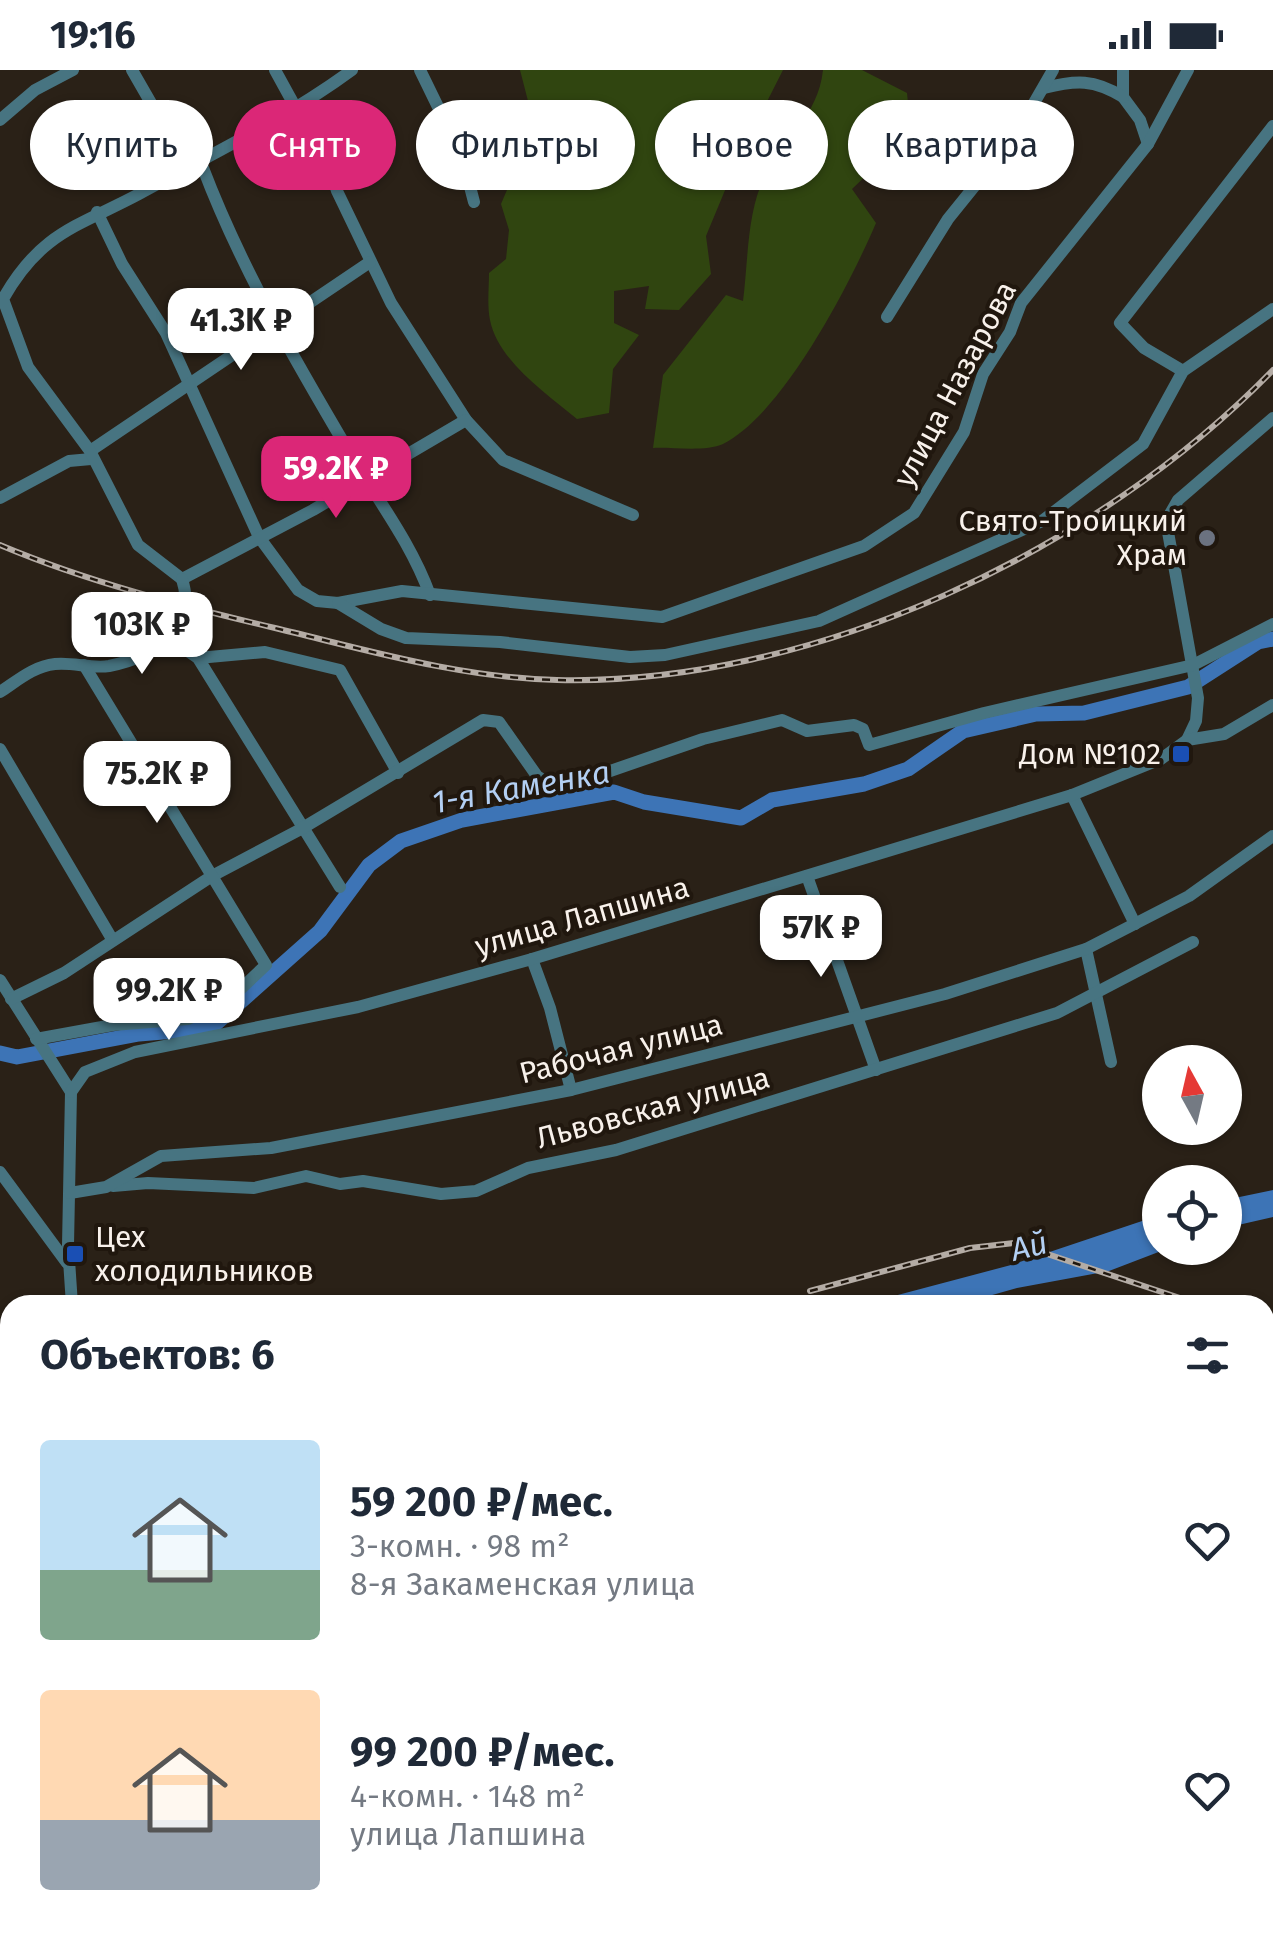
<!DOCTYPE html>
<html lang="ru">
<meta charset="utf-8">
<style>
body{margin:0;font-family:"Fira Sans",sans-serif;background:#f2f2f3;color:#1f2937;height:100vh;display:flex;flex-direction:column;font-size:38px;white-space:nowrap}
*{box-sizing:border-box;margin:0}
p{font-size:32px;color:#747a83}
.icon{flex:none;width:55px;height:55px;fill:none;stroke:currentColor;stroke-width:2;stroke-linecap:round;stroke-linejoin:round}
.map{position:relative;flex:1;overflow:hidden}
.sheet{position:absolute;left:0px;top:1225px;width:1275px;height:642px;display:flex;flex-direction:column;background:#fff;border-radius:30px 30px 0 0;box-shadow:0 2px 8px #0004}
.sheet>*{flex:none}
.banner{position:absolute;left:30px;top:30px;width:1215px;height:90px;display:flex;gap:20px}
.needle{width:65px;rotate:352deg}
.buttons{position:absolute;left:1142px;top:975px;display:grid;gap:20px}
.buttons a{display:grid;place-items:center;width:100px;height:100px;border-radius:50%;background:#fff;box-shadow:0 2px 8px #0004;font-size:50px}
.price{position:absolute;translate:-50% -85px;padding:0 22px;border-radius:20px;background:#fff;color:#222;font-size:32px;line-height:65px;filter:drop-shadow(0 2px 5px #0008)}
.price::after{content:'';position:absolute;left:50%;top:60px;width:30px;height:22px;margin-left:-15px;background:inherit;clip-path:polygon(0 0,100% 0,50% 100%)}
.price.on{background:#db2777;color:#fff}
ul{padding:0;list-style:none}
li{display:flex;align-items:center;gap:30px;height:250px;padding:0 40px}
li span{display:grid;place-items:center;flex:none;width:280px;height:200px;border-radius:10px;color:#555}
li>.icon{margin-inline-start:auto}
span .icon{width:120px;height:120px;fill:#fffc;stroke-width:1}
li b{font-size:42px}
h2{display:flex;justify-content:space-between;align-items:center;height:120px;padding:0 40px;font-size:42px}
.chip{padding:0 35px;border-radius:45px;background:#fff;box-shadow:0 2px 8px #0004;font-size:35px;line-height:90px}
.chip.on{background:#db2777;color:#fff}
.status{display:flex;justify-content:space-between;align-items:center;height:70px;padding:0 50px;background:#fff;direction:ltr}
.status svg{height:28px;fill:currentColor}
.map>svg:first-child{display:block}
.green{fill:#304510}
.water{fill:#3d74b6}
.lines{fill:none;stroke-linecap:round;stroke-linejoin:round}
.river{stroke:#3d74b6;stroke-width:15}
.minor{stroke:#477481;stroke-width:12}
.major{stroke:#62c7e2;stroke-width:15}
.tram{stroke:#b4aca5;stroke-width:2.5}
.rail-casing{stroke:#b4aca5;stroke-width:6}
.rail{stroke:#20170e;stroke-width:2.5;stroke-dasharray:8;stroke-linecap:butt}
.worship-dot{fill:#6b7280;stroke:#20170e;stroke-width:4}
.transit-dot{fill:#1a4fb4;stroke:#20170e;stroke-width:4}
.labels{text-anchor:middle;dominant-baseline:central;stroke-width:8;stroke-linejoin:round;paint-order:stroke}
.street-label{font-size:30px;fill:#f8f1eb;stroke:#20170e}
.poi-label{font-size:30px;fill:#f8f1eb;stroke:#20170e;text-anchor:end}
.water-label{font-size:32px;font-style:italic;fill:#b3cff3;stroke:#20170e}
</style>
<div class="status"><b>19:16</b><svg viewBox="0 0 49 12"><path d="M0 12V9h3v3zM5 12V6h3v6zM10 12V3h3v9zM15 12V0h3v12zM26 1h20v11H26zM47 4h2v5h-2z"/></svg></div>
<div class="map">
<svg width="1273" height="1866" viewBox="0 0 1273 1866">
<rect width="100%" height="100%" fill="#2a2117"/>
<g class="green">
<path d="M 520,0 L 783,0 L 738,89 L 706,166 L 711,204 L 679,240 L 645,239 L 649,216 L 614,221 L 614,253 L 639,265 L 613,299 L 609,343 L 577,349 C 547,324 498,291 490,250 C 487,235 489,218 489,203 L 506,189 L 509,160 L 501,134 L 512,108 L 510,91 L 535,58 Z"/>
<path d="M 823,0 L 862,0 L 907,23 L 911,63 L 852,119 L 876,153 C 850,214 783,344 723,374 C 706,382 672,377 653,378 L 663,305 L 726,225 L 743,231 C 748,193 747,142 764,108 C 784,66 818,47 823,0 Z"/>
</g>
<g class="water">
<polygon points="1273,1120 1273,1147 1225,1158 1225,1130"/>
<polygon points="1160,1145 1160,1178 1169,1178 1109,1201 1017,1218 957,1235 860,1235 1011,1195"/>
</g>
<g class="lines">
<polyline class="river" points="0,983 17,987 139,964 211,958 320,861 369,795 401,771 462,750 614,722 644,732 741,748 772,730 864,714 908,699 963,661 1036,644 1084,643 1188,617 1258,572 1273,569"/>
<g class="minor">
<path d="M 132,0 L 182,87 L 203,98 C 241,198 296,292 351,385 C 379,432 411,473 430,525"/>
<polyline points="275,0 303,51 321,69 337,121 391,233 466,350 503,390 633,445"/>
<polyline points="420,0 462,86 474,132"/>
<polyline points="1123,0 1123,27 1140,50 1148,74"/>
<path d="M 1044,18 C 1076,10 1094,9 1123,27"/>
<polyline points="0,50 35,20 73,0"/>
<polyline points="97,142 122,194 166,263 259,467 298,520 317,531 338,533 402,521 662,547 864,476 914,443 964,362 983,304 1010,262 1021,233 1148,74 1188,0"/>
<polyline points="887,247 948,149 1015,66 1053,0"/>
<polyline points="1183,301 1144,278 1120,253 1273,56"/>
<polyline points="90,381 370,192"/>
<polyline points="0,428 69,391 91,389"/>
<path d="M 182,509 L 138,475 L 90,381 L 28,297 L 3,229 C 41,162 77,157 139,124 C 210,85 287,48 352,0"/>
<polyline points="182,509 313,440 466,350"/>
<polyline points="338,533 381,559 406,568 500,572 630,587 665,585 819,551 1042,451 1143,374 1183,301 1273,239"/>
<polyline points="169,568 198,588 340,817"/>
<polyline points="198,588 265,582 340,600 398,703"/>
<path d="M 0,622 C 17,611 34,596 55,594 C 73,592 92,599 109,596 C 154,587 198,559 182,509"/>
<polyline points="1187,670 1196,651 1198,628 1166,451 1178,430 1273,348"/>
<polyline points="0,679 112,869"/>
<polyline points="1072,725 1135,854"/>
<polyline points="807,806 876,1000"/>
<polyline points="1086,879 1111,992"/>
<polyline points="532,889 550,938 571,1020"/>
<polyline points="0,910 71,1022 68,1175 72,1235"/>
<polyline points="11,929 64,903 212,806 301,759 483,650 499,652 537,706 558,719 703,669 782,650 807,661 854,655 863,659 869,675 984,643 1193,595 1273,554"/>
<polyline points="36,969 113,955 188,949 229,930 266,895 84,595"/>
<polyline points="71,1022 85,1002 135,982 358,937 532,889 1072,725 1161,689 1187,670 1224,664 1273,635"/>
<polyline points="0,1102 67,1193"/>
<polyline points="113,1116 148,1113 254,1118 306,1106 340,1114 363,1111 441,1124 476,1121 528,1098 616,1080 1057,943 1193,872"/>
<polyline points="70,1123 106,1117 161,1086 271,1078 571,1020 945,924 1086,879 1189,826 1273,766"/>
<polyline points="0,1302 10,1302"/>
<polyline points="0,1619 10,1617"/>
<polyline points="920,1858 923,1866"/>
</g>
<g class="major">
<polyline points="0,1840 10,1838"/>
<polyline points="0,1857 10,1855"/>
<polyline points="813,1858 816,1866"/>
<polyline points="1010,1858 1012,1866"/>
</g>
<g class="tram">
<polyline points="0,1847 10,1845"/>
<polyline points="1019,1858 1021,1866"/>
</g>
<g class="rail-casing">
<g id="rail">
<path d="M 0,475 C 88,512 182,536 275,558 C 367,580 461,608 557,610 C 812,616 1097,481 1273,300"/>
<polyline points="810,1221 970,1178 1014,1173 1201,1235"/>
<polyline points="1085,1235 1158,1228"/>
<polyline points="1265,1260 1273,1263"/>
<polyline points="0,1277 10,1280"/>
</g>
</g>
<use href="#rail" class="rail"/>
</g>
<circle class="worship-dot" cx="1207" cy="468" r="10"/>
<g class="transit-dot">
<rect x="1171" y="674" width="20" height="20" rx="5"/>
<rect x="65" y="1174" width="20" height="20" rx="5"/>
</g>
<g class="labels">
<g class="street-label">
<text transform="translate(955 314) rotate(-62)">улица Назарова</text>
<text transform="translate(582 847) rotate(-16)">улица Лапшина</text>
<text transform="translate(621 979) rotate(-14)">Рабочая улица</text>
<text transform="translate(653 1038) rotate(-15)">Львовская улица</text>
</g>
<g class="poi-label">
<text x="1187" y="451">Свято-Троицкий<tspan x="1187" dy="34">Храм</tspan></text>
<text x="1161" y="684">Дом №102</text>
<text x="95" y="1167" text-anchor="start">Цех<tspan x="95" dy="34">холодильников</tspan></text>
</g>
<g class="water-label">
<text transform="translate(521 717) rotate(-10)">1-я Каменка</text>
<text transform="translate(1029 1176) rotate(-14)">Ай</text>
</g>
</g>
</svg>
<div class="buttons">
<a><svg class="needle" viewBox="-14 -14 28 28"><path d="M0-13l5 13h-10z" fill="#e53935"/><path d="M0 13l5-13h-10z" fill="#747a83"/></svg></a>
<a><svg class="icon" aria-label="locate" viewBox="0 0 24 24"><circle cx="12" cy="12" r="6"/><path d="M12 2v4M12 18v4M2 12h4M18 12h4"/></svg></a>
</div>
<b class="price" style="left:241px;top:303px">41.3K ₽</b>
<b class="price on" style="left:336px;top:451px">59.2K ₽</b>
<b class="price" style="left:142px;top:607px">103K ₽</b>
<b class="price" style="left:157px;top:756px">75.2K ₽</b>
<b class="price" style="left:821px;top:910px">57K ₽</b>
<b class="price" style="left:169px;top:973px">99.2K ₽</b>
<div class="banner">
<a class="chip">Купить</a>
<a class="chip on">Снять</a>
<a class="chip">Фильтры</a>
<a class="chip">Новое</a>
<a class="chip">Квартира</a>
</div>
<section class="sheet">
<h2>Объектов: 6<svg class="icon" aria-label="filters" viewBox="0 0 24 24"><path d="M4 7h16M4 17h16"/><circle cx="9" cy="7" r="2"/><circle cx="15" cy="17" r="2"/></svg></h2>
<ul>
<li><span style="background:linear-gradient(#bfe0f5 65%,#7fa58c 0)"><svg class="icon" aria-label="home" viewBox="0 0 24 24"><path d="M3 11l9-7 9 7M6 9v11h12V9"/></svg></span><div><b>59 200 ₽/мес.</b><p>3-комн. · 98 m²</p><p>8-я Закаменская улица</p></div><svg class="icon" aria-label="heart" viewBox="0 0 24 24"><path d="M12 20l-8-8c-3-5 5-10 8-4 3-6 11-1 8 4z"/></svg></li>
<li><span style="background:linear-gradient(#ffd9b3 65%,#9aa5b1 0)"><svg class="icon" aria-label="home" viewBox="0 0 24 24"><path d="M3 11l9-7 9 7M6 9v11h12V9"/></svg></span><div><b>99 200 ₽/мес.</b><p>4-комн. · 148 m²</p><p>улица Лапшина</p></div><svg class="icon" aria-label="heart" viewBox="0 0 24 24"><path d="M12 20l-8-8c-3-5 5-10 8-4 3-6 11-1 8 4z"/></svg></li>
</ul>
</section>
</div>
